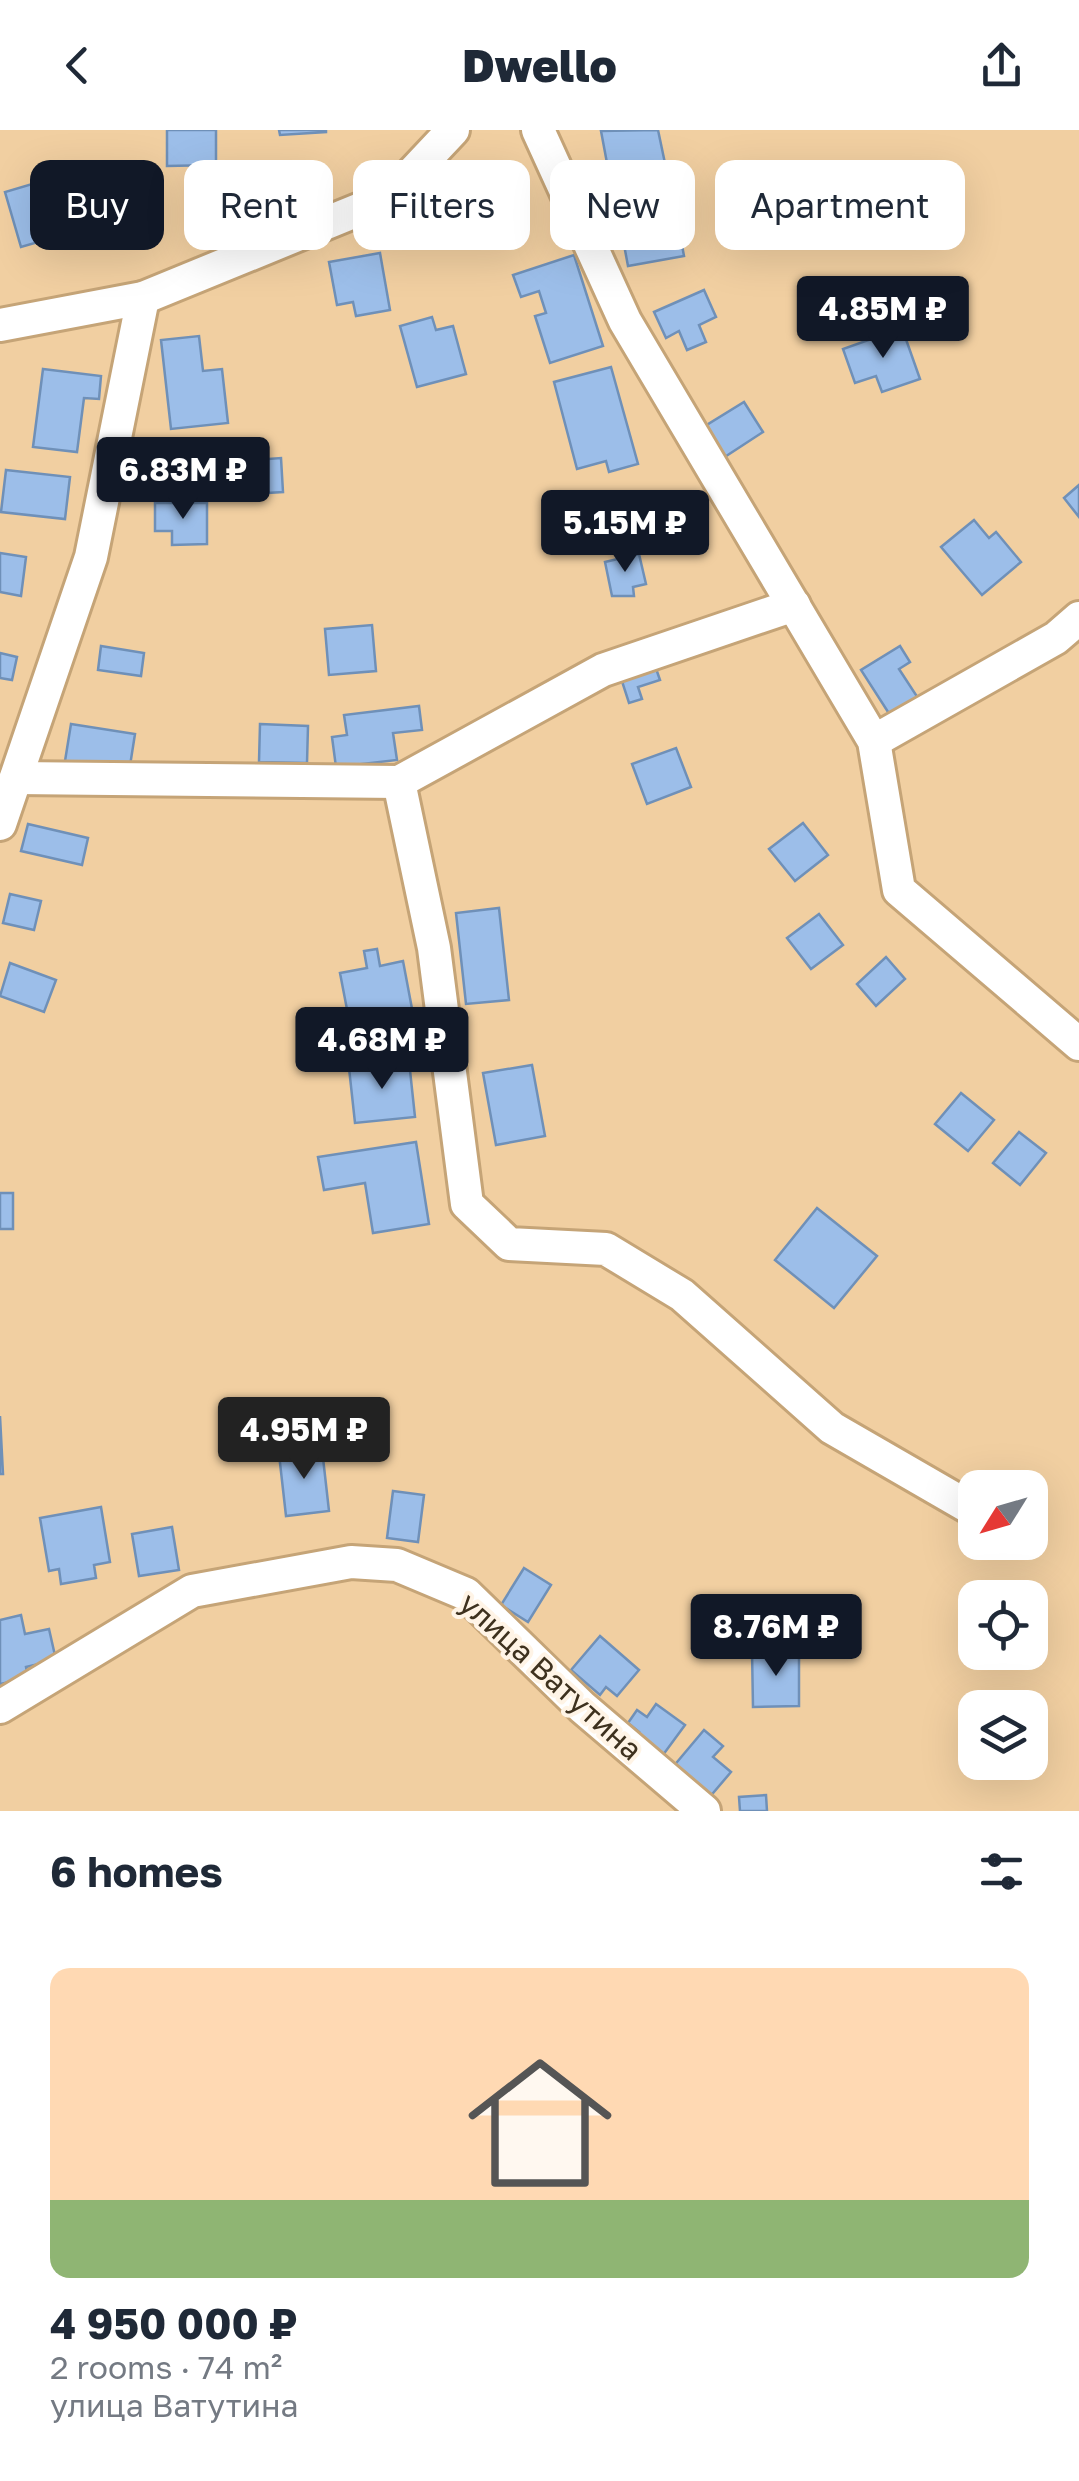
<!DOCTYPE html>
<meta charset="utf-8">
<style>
body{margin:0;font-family:"Golos Text",sans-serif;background:#f6f6f7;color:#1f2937;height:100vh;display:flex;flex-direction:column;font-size:38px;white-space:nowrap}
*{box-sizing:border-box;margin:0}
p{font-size:32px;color:#747a83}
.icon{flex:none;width:55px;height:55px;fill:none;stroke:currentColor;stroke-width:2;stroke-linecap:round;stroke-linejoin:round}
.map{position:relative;height:1681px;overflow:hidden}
.sheet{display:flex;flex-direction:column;background:#fff;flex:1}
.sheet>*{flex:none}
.banner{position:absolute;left:30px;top:30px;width:1020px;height:90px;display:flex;gap:20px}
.needle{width:65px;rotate:233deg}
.buttons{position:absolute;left:958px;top:1340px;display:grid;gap:20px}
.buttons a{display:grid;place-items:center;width:90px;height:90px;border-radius:20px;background:#fff;box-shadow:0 10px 40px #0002;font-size:50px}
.price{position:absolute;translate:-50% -85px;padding:0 22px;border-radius:10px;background:#111827;color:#fff;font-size:32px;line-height:65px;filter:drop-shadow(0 2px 5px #0008)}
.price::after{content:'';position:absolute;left:50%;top:60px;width:30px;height:22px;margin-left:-15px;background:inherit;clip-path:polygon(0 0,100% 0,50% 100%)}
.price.active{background:#222;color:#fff}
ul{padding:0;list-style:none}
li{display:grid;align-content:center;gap:20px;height:530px;padding:0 50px}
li+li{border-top:2px solid #e0e1e3}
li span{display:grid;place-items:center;height:310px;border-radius:20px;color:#555}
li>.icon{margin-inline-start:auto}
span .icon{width:180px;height:180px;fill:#fffc;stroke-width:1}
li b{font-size:42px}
h2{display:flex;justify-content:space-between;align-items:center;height:120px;padding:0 50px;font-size:42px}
.tag{padding:0 35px;border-radius:20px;background:#fff;box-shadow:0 10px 40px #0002;font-size:35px;line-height:90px}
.tag.active{background:#111827;color:#fff}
header{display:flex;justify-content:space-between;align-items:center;height:130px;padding:0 50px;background:#fff;font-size:45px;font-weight:800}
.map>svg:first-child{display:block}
.building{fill:#9cbee9;stroke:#6f90b8;stroke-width:2.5}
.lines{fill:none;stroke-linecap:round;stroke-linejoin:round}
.minor-casing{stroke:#c5a477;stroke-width:38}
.minor{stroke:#fff;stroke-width:32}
.labels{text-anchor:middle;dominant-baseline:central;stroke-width:8;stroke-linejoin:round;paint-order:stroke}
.street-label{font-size:30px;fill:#3e311e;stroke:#fff4e6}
</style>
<header><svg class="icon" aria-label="back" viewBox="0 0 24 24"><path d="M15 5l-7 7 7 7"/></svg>Dwello<svg class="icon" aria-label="share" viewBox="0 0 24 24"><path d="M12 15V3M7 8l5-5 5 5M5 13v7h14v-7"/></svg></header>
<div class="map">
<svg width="1079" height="1681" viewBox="0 0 1079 1681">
<rect width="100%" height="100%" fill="#f1cfa1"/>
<g class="building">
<polygon points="167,0 216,0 216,35 167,36"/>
<polygon points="279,0 326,0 326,2 280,5"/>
<polygon points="658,0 666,38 610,49 601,1"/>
<polygon points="49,49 66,104 21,117 5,62"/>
<polygon points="675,77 684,126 628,136 619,88"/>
<polygon points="380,123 390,180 356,186 353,172 337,175 329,132"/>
<polygon points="574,125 603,216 550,233 535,186 546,183 539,161 521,167 513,145"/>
<polygon points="704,160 716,187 699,195 706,212 687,220 679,201 666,208 654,182"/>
<polygon points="432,187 436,200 453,196 466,244 417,257 400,196"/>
<polygon points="902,198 920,249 882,262 876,246 855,253 843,219"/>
<polygon points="199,206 203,241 222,239 228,293 171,299 161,210"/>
<polygon points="611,237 638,334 609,342 606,331 577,339 554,252"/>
<polygon points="43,239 101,246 99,269 84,268 77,322 33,317"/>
<polygon points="744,272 763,302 717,332 697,301"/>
<polygon points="281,328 283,362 188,368 185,335"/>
<polygon points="6,340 70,347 65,389 1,382"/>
<polygon points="1079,355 1079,387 1064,368"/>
<polygon points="155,373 207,373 207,414 172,415 172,401 155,401"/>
<polygon points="974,390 989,408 996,402 1021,432 982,465 941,417"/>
<polygon points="0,423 26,427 21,466 0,462"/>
<polygon points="639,424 646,454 633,457 634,466 612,466 605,432"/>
<polygon points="372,495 376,541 329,545 325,499"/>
<polygon points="101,516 144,523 141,546 98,540"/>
<polygon points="900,516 910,532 899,539 918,568 890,585 861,540"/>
<polygon points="0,523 17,527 12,550 0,548"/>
<polygon points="653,530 660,550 638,557 642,569 629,573 619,542"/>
<polygon points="419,576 422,600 393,603 397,630 336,637 332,607 347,605 344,585"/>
<polygon points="71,594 135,604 129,642 65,631"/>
<polygon points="260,594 308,596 307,633 259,632"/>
<polygon points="676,618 691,657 647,674 632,634"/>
<polygon points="803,693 828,725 795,751 769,719"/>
<polygon points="28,694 88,708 82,735 21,721"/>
<polygon points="10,764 41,771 34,800 3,793"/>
<polygon points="499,778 509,870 466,874 456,783"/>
<polygon points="819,784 843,815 811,839 787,808"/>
<polygon points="377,819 380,836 403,831 413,884 350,895 340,843 367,838 364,821"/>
<polygon points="886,827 905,849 876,876 857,854"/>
<polygon points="10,833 56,850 44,882 0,866"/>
<polygon points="409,931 415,987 355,993 349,938"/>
<polygon points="532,935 545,1006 496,1015 483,943"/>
<polygon points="961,963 994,990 968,1021 935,994"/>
<polygon points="1019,1002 1046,1023 1020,1055 993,1033"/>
<polygon points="416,1012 429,1094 373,1103 365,1053 324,1060 318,1027"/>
<rect x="0" y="1063" width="13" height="36"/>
<polygon points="817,1078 877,1126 834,1178 775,1130"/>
<polygon points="0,1286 3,1344 0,1344"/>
<polygon points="322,1319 329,1381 286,1386 279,1324"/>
<polygon points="393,1361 424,1365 418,1412 387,1408"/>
<polygon points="101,1377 110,1432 94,1435 96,1448 61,1454 59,1439 49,1441 40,1388"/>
<polygon points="172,1397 179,1440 139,1446 132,1404"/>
<polygon points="524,1438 551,1455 528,1492 501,1475"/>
<polygon points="21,1485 25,1504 49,1499 56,1530 26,1537 28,1548 0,1554 0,1490"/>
<polygon points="600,1506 639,1540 617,1566 606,1557 600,1565 571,1540"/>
<polygon points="752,1521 799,1521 799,1576 753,1577"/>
<polygon points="656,1574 685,1595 660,1629 634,1609 639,1602 628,1593 637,1580 647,1587"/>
<polygon points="704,1600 723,1616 713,1627 731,1642 708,1669 672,1638"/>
<polygon points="766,1665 767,1681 740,1681 739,1667"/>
</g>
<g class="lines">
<g class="minor-casing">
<g id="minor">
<polyline points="538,0 625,191 874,611 899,760 1079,914"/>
<polyline points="0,195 143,168 390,67 453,0"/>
<polyline points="874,611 1056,508 1079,488"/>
<polyline points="16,648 399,652 603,540 794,475"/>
<polyline points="399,652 434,818 467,1074 509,1114 606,1119 682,1165 832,1298 967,1376"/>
<polyline points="0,694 91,427 143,168"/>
<polyline points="0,1577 192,1461 351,1432 397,1435 466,1464 582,1577 704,1681"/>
</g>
</g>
<use href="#minor" class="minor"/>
</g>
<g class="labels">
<g class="street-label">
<text transform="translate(551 1546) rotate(42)">улица Ватутина</text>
</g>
</g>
</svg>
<div class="buttons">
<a><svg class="needle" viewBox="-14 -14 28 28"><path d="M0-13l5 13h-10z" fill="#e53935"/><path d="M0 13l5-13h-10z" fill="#747a83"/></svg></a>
<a><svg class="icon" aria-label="locate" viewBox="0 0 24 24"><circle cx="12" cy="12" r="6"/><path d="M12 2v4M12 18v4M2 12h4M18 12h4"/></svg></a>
<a><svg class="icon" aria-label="layers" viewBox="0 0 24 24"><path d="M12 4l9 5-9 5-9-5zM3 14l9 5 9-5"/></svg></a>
</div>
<b class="price" style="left:883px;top:231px">4.85M ₽</b>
<b class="price" style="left:183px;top:392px">6.83M ₽</b>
<b class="price" style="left:625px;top:445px">5.15M ₽</b>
<b class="price" style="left:382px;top:962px">4.68M ₽</b>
<b class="price active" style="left:304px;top:1352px">4.95M ₽</b>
<b class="price" style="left:776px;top:1549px">8.76M ₽</b>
<div class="banner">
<a class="tag active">Buy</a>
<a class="tag">Rent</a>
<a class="tag">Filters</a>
<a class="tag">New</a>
<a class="tag">Apartment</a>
</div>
</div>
<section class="sheet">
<h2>6 homes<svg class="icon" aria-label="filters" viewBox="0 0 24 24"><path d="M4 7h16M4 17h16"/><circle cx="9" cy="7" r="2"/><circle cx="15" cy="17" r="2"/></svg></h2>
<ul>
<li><span style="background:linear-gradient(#ffd9b3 75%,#8fb573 0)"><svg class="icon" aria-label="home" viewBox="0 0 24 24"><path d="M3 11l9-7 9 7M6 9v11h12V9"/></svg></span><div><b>4 950 000 ₽</b><p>2 rooms · 74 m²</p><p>улица Ватутина</p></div></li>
</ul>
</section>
